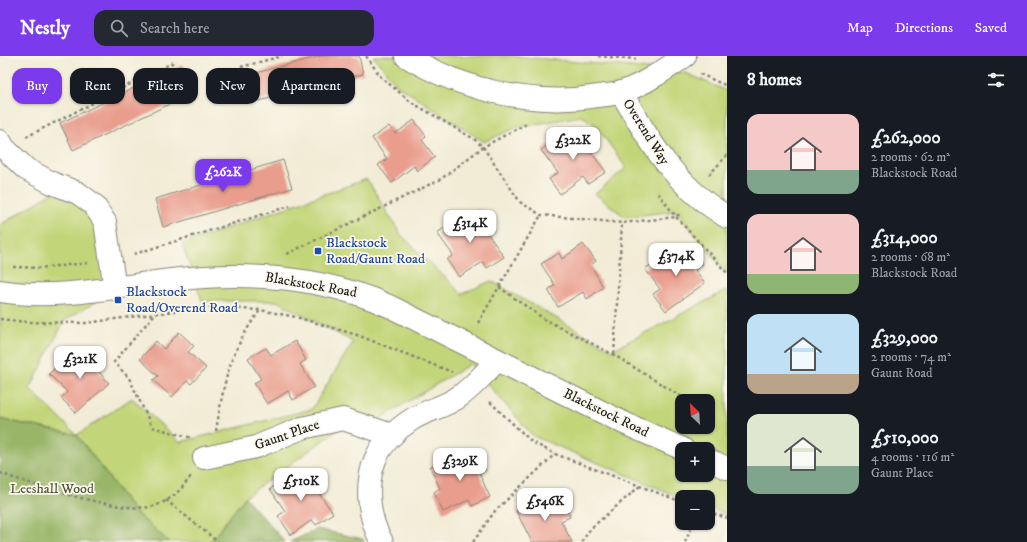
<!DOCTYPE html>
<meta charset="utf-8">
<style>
body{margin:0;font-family:"IM FELL DW Pica",serif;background:#242831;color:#f1f3f6;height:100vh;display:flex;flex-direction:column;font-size:15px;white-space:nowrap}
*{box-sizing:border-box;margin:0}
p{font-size:13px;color:#9ea1a6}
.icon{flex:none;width:22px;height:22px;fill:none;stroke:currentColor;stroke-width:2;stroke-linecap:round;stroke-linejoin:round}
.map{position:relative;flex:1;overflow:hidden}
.drawer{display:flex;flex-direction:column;background:#171b24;width:300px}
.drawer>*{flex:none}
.top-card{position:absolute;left:12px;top:12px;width:380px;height:36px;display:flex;gap:8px}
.needle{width:26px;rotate:335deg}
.buttons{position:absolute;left:675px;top:338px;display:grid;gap:8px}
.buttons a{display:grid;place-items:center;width:40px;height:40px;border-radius:8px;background:#171b24;box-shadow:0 1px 3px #0004;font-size:20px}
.price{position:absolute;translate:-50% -34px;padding:0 9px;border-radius:8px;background:#fff;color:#222;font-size:13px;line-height:26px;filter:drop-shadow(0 1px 2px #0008)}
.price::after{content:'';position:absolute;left:50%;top:24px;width:12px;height:9px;margin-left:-6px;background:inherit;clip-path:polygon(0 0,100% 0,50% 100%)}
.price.active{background:#7c3aed;color:#fff}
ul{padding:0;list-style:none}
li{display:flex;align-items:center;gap:12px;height:100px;padding:0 20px}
li span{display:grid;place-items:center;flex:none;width:112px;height:80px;border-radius:12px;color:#555}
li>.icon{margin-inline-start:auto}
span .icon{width:48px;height:48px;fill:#fffc;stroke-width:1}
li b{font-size:17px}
h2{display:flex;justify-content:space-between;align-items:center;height:48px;padding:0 20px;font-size:17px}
.tag{padding:0 14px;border-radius:12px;background:#171b24;box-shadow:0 1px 3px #0004;font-size:14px;line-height:36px}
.tag.active{background:#7c3aed;color:#fff}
header{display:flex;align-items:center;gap:24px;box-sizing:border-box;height:56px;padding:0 20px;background:#7c3aed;color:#fff}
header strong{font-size:19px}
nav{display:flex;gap:22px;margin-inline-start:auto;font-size:14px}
.search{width:280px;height:36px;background:#242831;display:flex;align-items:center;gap:10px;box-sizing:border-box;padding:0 14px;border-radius:12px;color:#9ea1a6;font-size:15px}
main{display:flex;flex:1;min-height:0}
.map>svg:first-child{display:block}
.green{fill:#c2d578;stroke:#6f784a;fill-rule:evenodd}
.forest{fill:#99b668;stroke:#5a6942}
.building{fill:#e99d8d}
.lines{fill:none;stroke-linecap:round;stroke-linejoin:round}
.minor-casing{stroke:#878479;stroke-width:24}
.tertiary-casing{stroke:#878479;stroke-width:24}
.path{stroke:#878479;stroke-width:2.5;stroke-dasharray:3 3;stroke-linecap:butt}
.minor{stroke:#fff;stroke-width:22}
.tertiary{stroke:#fff;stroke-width:22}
.transit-dot{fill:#1a4fb4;stroke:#fbf7ec;stroke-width:1.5}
.labels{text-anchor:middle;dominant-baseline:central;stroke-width:3.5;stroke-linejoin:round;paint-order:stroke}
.street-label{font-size:14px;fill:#1c1c1c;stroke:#fbf7ec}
.transit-label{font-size:14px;fill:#164399;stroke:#fbf7ec;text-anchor:start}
.park-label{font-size:14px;fill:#4e5438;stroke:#fbf7ec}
</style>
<header>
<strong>Nestly</strong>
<div class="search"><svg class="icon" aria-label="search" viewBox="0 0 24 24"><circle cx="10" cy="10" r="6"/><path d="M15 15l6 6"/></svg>Search here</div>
<nav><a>Map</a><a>Directions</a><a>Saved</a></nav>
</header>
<main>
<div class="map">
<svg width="727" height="486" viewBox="0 0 727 486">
<rect width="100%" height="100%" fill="#fbf7ec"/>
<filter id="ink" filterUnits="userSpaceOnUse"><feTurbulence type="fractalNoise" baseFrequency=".025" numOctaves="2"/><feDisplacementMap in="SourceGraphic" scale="8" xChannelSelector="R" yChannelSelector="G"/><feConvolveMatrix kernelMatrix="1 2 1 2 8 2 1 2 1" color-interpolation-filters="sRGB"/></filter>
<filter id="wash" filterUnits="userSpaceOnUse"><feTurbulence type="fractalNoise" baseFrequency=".012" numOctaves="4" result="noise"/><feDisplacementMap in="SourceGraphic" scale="16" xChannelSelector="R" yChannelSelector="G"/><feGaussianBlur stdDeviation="0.9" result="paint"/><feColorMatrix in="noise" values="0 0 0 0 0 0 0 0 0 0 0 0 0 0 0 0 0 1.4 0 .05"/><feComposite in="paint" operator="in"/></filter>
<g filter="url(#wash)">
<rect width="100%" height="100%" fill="#f2ecd6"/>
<g class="green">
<polygon points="373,0 514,0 631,11 686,17 727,35 727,218 676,155 625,161 595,138 626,112 596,69 582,60 518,71 484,86 397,29"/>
<path d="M 367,123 L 401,179 L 462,238 L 491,225 L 612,294 L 727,234 L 727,459 L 708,451 L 708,441 L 682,442 L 533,380 L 470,308 L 381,362 L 343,370 L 245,441 L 210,486 L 169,486 L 134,455 L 77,379 L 0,363 L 0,169 L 56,135 L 90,153 L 114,235 L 64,265 L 30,333 L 77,379 L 132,342 L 180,386 L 312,353 L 353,286 L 277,245 L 202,245 L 182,188 ZM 682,345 L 708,345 L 708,371 L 682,371 ZM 682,393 L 708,393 L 708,419 L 682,419 Z"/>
</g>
<g class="forest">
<polygon points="0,363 77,379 134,455 169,486 0,486"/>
<polygon points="245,441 285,486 210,486"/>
<polygon points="317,473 363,483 364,486 290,486"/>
</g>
<g id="blocks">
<g class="building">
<polygon points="321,0 359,0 363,18 259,45 252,18"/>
<polygon points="182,9 195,36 73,94 60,67"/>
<polygon points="414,64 426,80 422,84 435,101 417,115 414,110 392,127 378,109 387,103 372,82 389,70 395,78"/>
<polygon points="585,73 597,90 590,95 606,116 588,128 583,121 560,138 549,123 558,117 541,94 559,81 565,88"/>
<polygon points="283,104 292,132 163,171 155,143"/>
<polygon points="481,155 494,174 488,178 504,201 487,212 483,206 459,221 447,204 453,199 437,177 459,162 463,168"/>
<polygon points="583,188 596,205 591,209 603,231 587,243 583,236 558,251 548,234 555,229 541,208 559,197 562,203"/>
<polygon points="690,191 703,208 695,214 705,227 666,255 653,238 660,233 645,213 667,197 672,204"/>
<polygon points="179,276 194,290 188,296 206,312 191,328 187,325 172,341 153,324 158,320 140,303 156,285 164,293"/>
<polygon points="295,285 306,304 300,308 314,331 293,344 288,335 267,348 254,327 261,323 248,302 266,292 271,299"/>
<polygon points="87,292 102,307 96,313 109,327 76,357 61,342 67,336 49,318 65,302 70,308"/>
<polygon points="477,395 486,414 479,417 490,441 472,450 469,444 443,456 434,436 440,432 430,411 449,400 453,407"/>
<polygon points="312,413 325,432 318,436 333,457 316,469 312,464 291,479 278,460 285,455 270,433 287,422 292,428"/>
<polygon points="561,442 570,461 561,465 572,486 532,486 516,455 536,446 539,453"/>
</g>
</g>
</g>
<g filter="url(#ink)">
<use href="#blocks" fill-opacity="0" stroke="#878479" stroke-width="1"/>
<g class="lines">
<g class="minor-casing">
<g id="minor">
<path d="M 406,0 C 462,34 533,51 598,40 C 605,39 614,39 622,36 C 643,29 666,13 685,0"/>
<path d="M 621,36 C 651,88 674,129 727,161"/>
<polyline points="0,85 4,92 26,113 52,127 78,137 94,149 105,166 115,233"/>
<polyline points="204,402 256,391 302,372 343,363 392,379"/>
<path d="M 382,486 C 368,462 365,429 375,404 C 381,388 397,373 411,364 C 426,354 446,351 460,340 C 474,330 485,317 497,304"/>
</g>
</g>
<g class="tertiary-casing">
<g id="tertiary">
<path d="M 0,235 C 54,244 110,232 163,225 C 240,215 318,218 389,250 L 624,367 L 683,393"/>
<polyline points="708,404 727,412"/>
</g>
</g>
<g class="path">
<polyline points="366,0 381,21 411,46 474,83 483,91 520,146 541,159 622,167 676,161 682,156"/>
<polyline points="598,0 636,3"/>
<polyline points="241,11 282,0"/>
<polyline points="700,18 727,30"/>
<polyline points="26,81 176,5"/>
<polyline points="709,119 727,99"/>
<polyline points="658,137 676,161 727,217"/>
<polyline points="134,198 290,150"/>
<polyline points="287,198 441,123 483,91 528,67"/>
<polyline points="13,211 38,212 88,207"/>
<polyline points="499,231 544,263 614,299 682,341 685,345"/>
<polyline points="154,259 114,306 129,322 152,371 192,382"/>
<polyline points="0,263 26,266 86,267 204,251 260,254 296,261 357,279 452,316"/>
<polyline points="478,267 541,159"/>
<polyline points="614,298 622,167"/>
<polyline points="490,346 532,386 555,398 682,446"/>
<path d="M 216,375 C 221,346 225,315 239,288 C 244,276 253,265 260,254"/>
<path d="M 0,417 C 30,428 125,459 154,450 C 172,444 180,435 191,420"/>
<polyline points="166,444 218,486"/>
<polyline points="708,456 727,462"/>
<polyline points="473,486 495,455 555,398"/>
<polyline points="582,486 590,473 640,430"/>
<polyline points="685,486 691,473 696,467"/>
</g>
<use href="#minor" class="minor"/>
<use href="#tertiary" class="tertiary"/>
</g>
</g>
<g class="transit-dot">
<rect x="314" y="191" width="8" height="8" rx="2"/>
<rect x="114" y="240" width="8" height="8" rx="2"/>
</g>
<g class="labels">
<g class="street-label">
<text transform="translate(646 76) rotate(58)">Overend Way</text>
<text transform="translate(311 229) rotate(10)">Blackstock Road</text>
<text transform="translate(606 357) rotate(26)">Blackstock Road</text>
<text transform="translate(287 379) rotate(-19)">Gaunt Place</text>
</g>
<g class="transit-label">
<text x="326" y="187">Blackstock<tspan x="326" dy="16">Road/Gaunt Road</tspan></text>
<text x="126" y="236">Blackstock<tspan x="126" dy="16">Road/Overend Road</tspan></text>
</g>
<g class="park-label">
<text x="52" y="433">Leeshall Wood</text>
</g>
</g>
</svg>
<div class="buttons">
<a><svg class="needle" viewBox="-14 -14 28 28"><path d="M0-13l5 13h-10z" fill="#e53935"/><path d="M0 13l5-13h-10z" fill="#9ea1a6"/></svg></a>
<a>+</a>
<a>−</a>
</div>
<b class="price" style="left:573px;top:105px">£322K</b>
<b class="price active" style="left:223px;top:137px">£262K</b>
<b class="price" style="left:470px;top:188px">£314K</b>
<b class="price" style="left:676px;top:221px">£374K</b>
<b class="price" style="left:80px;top:324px">£321K</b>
<b class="price" style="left:460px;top:426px">£329K</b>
<b class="price" style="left:301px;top:446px">£510K</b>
<b class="price" style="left:545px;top:466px">£546K</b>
<div class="top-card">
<a class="tag active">Buy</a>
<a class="tag">Rent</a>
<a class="tag">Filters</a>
<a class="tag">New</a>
<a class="tag">Apartment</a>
</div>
</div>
<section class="drawer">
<h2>8 homes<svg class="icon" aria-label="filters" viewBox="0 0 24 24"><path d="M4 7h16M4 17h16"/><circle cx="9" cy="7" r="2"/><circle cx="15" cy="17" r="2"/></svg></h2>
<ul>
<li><span style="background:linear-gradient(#f6c9c9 70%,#7fa58c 0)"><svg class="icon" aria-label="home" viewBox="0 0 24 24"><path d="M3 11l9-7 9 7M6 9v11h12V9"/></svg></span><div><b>£262,000</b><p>2 rooms · 62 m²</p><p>Blackstock Road</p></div></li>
<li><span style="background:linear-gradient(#f6c9c9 75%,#8fb573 0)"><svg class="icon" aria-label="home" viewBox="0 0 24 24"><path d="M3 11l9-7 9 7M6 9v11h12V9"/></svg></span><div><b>£314,000</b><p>2 rooms · 68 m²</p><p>Blackstock Road</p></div></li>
<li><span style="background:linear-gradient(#bfe0f5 75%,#b9a48a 0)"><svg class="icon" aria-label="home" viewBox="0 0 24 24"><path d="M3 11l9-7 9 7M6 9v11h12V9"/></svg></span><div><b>£329,000</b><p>2 rooms · 74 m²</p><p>Gaunt Road</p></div></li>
<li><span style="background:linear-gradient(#dfe7d0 65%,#7fa58c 0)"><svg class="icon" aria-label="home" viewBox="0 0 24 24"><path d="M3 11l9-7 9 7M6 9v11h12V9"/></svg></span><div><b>£510,000</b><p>4 rooms · 116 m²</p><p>Gaunt Place</p></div></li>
</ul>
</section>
</main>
